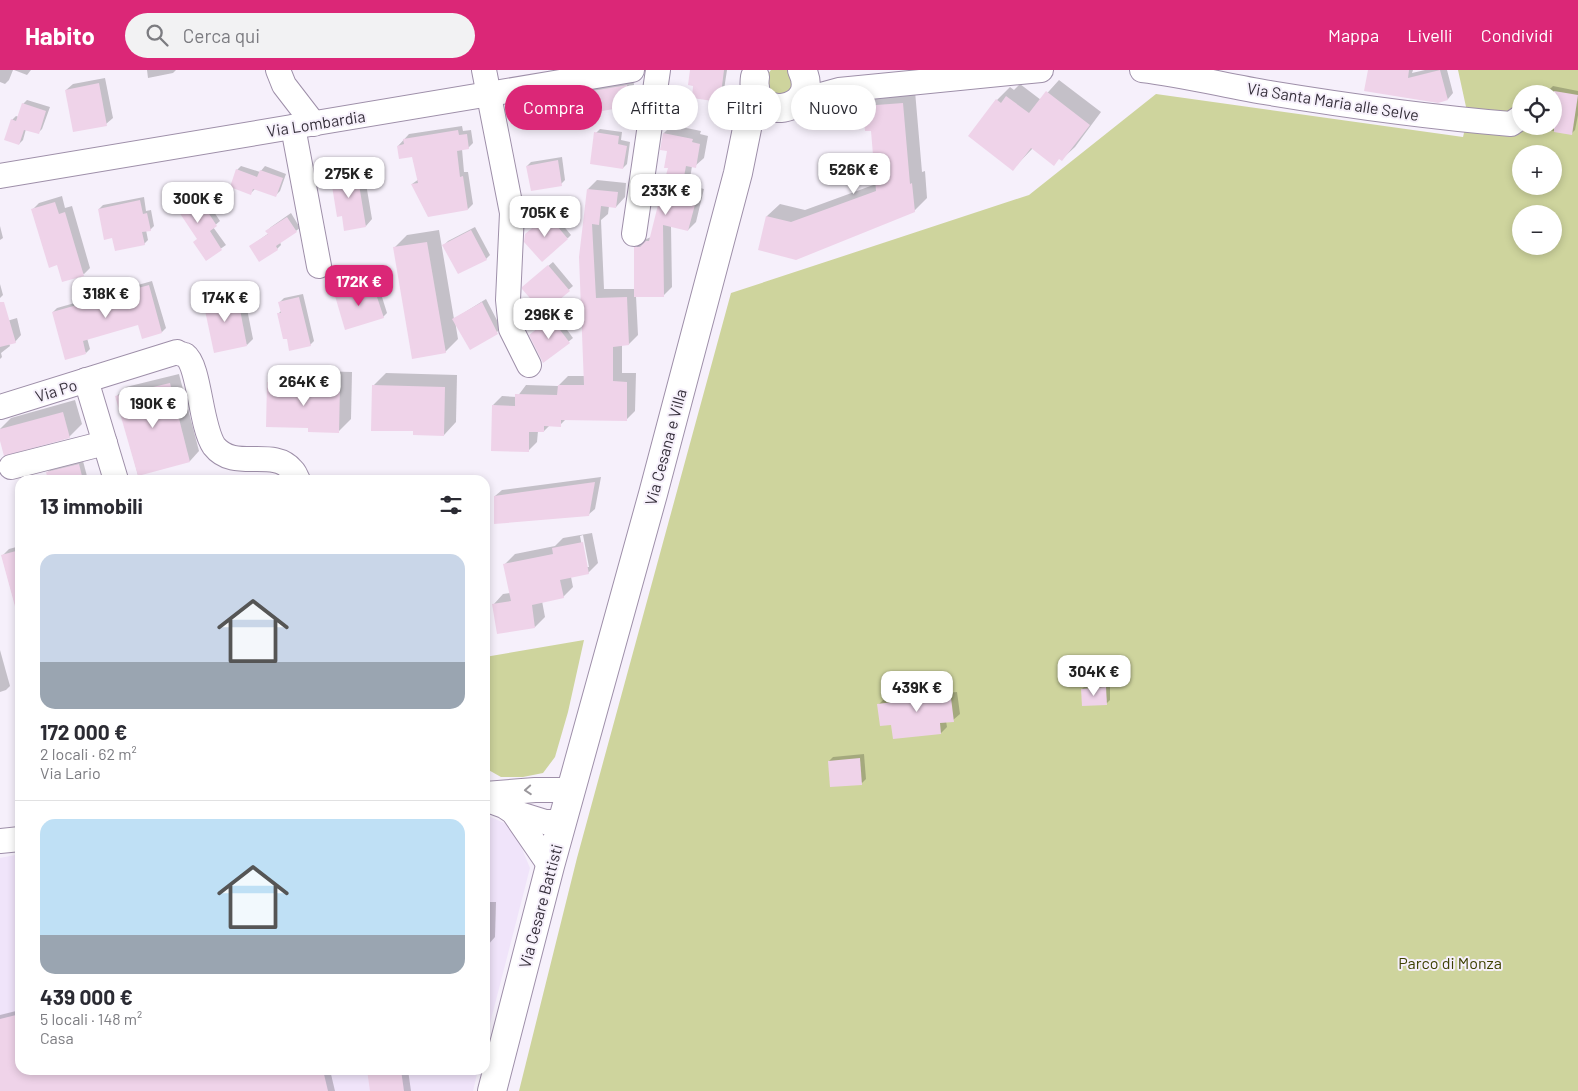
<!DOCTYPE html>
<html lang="it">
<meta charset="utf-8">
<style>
body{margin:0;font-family:Barlow,sans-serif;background:#f2f2f3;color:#2b2b33;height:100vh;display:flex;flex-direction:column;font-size:19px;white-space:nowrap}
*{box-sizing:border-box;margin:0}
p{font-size:16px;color:#7c7c81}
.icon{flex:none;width:28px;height:28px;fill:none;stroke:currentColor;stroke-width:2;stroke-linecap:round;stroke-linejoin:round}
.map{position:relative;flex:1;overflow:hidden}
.drawer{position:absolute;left:15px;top:405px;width:475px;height:600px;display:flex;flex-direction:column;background:#fff;border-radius:15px;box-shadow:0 2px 8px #0003}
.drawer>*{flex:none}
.banner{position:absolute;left:505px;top:15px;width:475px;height:45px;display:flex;gap:10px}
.controls{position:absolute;left:1512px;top:15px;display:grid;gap:10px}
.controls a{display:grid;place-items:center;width:50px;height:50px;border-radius:50%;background:#fff;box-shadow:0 2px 8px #0003;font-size:25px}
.price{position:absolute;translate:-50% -42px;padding:0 11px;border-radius:10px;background:#fff;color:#222;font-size:16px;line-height:32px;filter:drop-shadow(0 1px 2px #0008)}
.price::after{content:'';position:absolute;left:50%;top:30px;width:15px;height:11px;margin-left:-8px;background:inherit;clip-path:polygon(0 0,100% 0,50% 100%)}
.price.current{background:#db2777;color:#fff}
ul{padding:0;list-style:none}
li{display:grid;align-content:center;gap:10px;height:265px;padding:0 25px}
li+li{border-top:1px solid #e1e1e2}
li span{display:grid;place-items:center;height:155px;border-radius:15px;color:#555}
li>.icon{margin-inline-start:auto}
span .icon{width:90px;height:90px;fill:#fffc;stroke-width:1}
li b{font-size:21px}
h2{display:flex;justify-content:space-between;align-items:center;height:60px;padding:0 25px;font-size:21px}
.pill{padding:0 18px;border-radius:22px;background:#fff;box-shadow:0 2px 8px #0003;font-size:18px;line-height:45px}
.pill.current{background:#db2777;color:#fff}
header{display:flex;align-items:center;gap:30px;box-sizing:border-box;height:70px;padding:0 25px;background:#db2777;color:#fff}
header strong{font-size:24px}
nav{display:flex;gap:28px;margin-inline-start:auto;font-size:18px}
.search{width:350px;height:45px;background:#f2f2f3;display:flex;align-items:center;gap:12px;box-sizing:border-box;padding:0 18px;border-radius:28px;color:#7c7c81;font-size:19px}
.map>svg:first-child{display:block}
.built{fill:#f0e4fa}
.green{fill:#ced49d;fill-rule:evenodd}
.shadow{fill:#0003;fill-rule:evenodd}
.building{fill:#efd3e9}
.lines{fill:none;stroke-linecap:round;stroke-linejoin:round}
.minor-casing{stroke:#9e8fa9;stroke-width:26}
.major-casing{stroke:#9e8fa9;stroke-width:30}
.minor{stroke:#fff;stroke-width:24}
.major{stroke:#fff;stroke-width:28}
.oneway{stroke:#9a979c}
.labels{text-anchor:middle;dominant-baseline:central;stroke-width:4;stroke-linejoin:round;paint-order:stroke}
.street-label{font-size:16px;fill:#352f3a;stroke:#f6f0fb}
.park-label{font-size:16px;fill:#3e4102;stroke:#f6f0fb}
</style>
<header>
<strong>Habito</strong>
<div class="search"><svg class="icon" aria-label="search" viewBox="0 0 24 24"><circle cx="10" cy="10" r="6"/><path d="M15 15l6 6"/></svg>Cerca qui</div>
<nav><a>Mappa</a><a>Livelli</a><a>Condividi</a></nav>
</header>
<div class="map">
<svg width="1578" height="1021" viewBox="0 0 1578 1021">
<rect width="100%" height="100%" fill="#f6f0fb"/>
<g class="built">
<polygon points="485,746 491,747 513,757 530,798 485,973"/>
<polygon points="20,784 20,1000 478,1000 473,1021 0,1021 0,788"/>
</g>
<g class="green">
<path d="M 771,0 L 789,0 L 794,9 L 789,22 C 771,28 768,22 767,5 Z"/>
<path d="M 1458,0 L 1578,0 L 1578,1021 L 519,1021 L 577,788 L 731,223 L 1029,125 L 1156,24 L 1463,67 L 1468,46 ZM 1521,24 L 1554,24 L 1554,56 L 1521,56 ZM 1521,84 L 1554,84 L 1554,116 L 1521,116 ZM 1521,144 L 1554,144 L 1554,176 L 1521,176 Z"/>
<polygon points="584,570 568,642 555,687 543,703 523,707 501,707 485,698 490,676 490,637 485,628 485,587"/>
</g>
<g class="shadow">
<polygon points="0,0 13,0 9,10 5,14 0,12"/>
<polygon points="14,0 31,0 27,5"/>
<polygon points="147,0 176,0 173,3 148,8"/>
<polygon points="692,0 727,0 723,26 719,30"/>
<polygon points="1369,0 1413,0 1412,3 1425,0 1447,0 1453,23 1448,29"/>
<polygon points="105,8 113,48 106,54 66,20 73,14"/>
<polygon points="633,9 636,26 629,32 623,33 620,36 552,28 558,22"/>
<polygon points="1059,10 1101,42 1075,77 1062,89 1033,78 1013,99 970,66 997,30 1010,17 1014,20 1020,14 1041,30"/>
<polygon points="1553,16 1578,21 1578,45 1575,60 1571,64 1542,59 1543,56 1554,56 1554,24 1548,24 1549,20"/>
<polygon points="915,21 922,102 925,101 927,128 914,141 759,179 767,146 780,134 805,140 876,114 872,59 864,37 877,24"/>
<polygon points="27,30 50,37 42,59 38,63 26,59 23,70 19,74 12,50 16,46 19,47 23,34"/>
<polygon points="672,55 701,61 700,64 708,66 704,88 695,96 692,96 689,115 704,119 696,152 688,160 671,156 672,217 664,225 636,226 638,265 629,274 622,275 622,303 636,303 635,341 626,350 566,349 560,355 550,355 544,361 538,361 537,372 528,381 493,335 502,326 517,327 526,315 558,316 568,306 585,306 588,119 597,110 626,113 625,127 616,137 609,136 608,144 601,150 604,219 635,219 635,178 644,170 651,167 662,127 669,120 669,80 664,63"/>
<polygon points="462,56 463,61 471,60 473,73 468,78 462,79 464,102 468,102 473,134 468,139 412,114 419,109 413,86 398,76 409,64"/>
<polygon points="600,59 622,62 621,70 630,72 627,94 623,98 596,63"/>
<polygon points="562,87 565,110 561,114 527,96 531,92"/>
<polygon points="362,90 372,149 366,156 343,145 334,116 338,112 335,100 342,94"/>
<polygon points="241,96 260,102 265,96 286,104 280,121 276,125 255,119 251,123 237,100"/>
<polygon points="191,116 204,136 208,133 220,151 213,157 226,175 206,189 198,168 172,130"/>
<polygon points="62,126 65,138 72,136 90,198 84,204 57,194 33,139 39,133"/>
<polygon points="144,127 146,141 151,140 154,156 150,160 146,160 148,170 144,174 113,167 99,139 103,135"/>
<polygon points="552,142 571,165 568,168 530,161"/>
<polygon points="291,143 300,158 280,172 281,175 277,179 255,173 269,163 267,161 271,157"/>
<polygon points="0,156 3,168 0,170"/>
<polygon points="475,157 490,185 486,189 444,175 448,171"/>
<polygon points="439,160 454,249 486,229 501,258 497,262 470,278 455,251 458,269 445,282 394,178 407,165"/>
<polygon points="553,192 573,216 543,242 528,213"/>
<polygon points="152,211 166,258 162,262 139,254 87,268 90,279 86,283 53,242 57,238"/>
<polygon points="377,211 387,243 383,247 336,227 340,223"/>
<polygon points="0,214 3,225 0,228"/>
<polygon points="243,219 253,269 247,275 205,232 211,225"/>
<polygon points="303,224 314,271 310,275 288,267 278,244 281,241 280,232 284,228"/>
<polygon points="556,245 573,268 544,291 535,261"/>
<polygon points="17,248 21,265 15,272 9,273 10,276 1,283 2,287 0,289 0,253"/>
<polygon points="281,300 352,302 351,349 339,361 310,357 268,312"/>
<polygon points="386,303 457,305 456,352 444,365 414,360 373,316"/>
<polygon points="179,304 199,381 190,391 138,405 117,326 126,317"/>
<polygon points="75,330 82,354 69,367 0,367 0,359 11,348"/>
<polygon points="83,391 88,410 49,410 47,403 51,399"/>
<polygon points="601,407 595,439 588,445 495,426 502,420"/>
<path d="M 592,463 L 598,493 L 588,503 L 571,507 L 573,517 L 563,527 L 542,531 L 545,547 L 535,557 L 494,534 L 503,524 L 510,523 L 505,494 L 515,484 L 555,476 L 563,468 ZM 583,465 L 589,497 L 586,497 L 580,466 Z"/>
<polygon points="20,476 20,544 18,545 2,486 9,479"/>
<polygon points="0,580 10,616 6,620 0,622"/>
<polygon points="943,607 945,623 957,622 960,644 953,650 946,651 947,657 941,663 892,654 879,634 885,628 911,625 910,616 916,610"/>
<polygon points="1110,614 1110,630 1106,634 1082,619 1086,615"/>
<polygon points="864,684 866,709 862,713 829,691 833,687"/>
<polygon points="485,832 496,832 495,867 487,876 485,875"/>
<polygon points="20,940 20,1000 330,1000 335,1021 0,1021 0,945"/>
<polygon points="368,1000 408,1000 411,1021 371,1021"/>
</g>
<g class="building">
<polygon points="690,0 724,0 720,32 692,28 693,16 688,15"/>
<polygon points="1368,0 1409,0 1408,8 1440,0 1448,30 1438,33 1364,21"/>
<polygon points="99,13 107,56 73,62 65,20"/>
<polygon points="627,15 630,33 620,35 620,38 554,49 551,28"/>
<polygon points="1046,21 1090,55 1062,91 1059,89 1054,96 1031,78 1013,101 968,66 996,29 1001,33 1006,26 1029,43"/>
<polygon points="1554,21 1578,25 1572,65 1554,62"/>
<polygon points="22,33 46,41 39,64 24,60 19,75 4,70 11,49 16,51"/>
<polygon points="903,33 910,114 912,113 915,142 796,190 758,180 766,146 791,152 876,121 871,61 865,61 863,36"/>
<polygon points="458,60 459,65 467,64 469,79 457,81 460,107 463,106 468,140 428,147 411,114 418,113 412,87 399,89 397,76 404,74 403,69"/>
<polygon points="594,62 619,66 618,74 627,76 623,99 590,94"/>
<polygon points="663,63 693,69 692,72 700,74 696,98 686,96 681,123 697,127 688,161 663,155 664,227 634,227 634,177 640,177 646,171 649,171 660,127 667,127 669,106 666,105 668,98 664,98 667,81 660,80"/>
<polygon points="558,90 562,116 531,121 526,96"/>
<polygon points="356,96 366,157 344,161 342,146 337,147 332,116 337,115 334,100"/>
<polygon points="236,99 257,107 260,100 283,108 276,127 253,119 251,125 230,117"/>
<polygon points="187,119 200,139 204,136 217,156 210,161 222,180 206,191 193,172 197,169 171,130"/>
<polygon points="587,119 618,122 616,138 601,136 599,155 592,154 596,228 627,227 629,275 613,277 613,311 627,312 627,351 561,350 561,357 544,356 544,362 529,362 529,382 491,381 492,335 515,336 515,324 557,325 558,315 584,315 579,187"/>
<polygon points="140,130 143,144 147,143 151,161 142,162 145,175 115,181 112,168 104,170 98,139"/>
<polygon points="55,132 59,144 65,142 84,206 62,212 57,195 49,198 31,139"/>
<polygon points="548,145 568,169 542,192 524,172 525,164"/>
<polygon points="287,147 297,162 276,176 278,180 259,192 249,176 268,164 265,161"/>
<polygon points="471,160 487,190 458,204 442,175"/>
<polygon points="427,172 446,283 412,289 393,177"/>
<polygon points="548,195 570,221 543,243 522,219 522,217"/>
<polygon points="149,215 162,263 142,269 138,255 83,271 86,284 65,290 52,242"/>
<polygon points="373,215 384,248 345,260 335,226"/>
<polygon points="237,224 247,276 214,283 203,231"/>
<polygon points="299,227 311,276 289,281 287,269 283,269 277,243 281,243 278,232"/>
<polygon points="0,232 4,232 16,273 0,277"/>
<polygon points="482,232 498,264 470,280 452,249"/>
<polygon points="551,248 570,273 543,293 529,265"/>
<polygon points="267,312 340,315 339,363 308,362 308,358 266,357"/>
<polygon points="170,313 190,392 138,406 115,326"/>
<polygon points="372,315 445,317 444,366 413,365 413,361 371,361"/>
<polygon points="63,342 70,368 4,386 0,371 0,359"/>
<polygon points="79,394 83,410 48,410 46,402"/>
<polygon points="595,412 589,446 494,454 494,426"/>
<polygon points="583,472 589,504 560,510 564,528 532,535 535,558 497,564 492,534 511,531 503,494 553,484 552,478"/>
<polygon points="20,480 20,540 16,540 1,485"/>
<polygon points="937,613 939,629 951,628 954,652 940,653 941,664 893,669 891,655 880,656 877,634 910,630 909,616"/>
<polygon points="1106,617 1107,635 1082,636 1081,619"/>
<polygon points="860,688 862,715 830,717 828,691"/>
<polygon points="20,944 20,1000 323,1000 328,1021 0,1021 0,949"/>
<polygon points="367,1000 401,1000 404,1021 370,1021"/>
</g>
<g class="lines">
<g class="minor-casing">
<g id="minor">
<polyline points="278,0 284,15 314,54"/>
<polyline points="484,0 512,143 508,230 511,259 529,295"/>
<path d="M 1142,0 C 1185,5 1227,16 1270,23 C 1349,36 1430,47 1511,54 L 1521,47"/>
<polyline points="799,31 839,20 1041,0"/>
<polyline points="293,57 319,196"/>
<polyline points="0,106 632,0"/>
<polyline points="634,164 658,0"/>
<polyline points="86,310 116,410"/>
<path d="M 0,337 L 177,282 C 178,283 184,285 185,285 C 200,296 200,355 214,376 C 234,402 273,377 292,400 C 295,402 296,407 298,410"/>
<polyline points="11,397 105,373"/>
<polyline points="485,724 535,720 571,720"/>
<polyline points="485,729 504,736 513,742 550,796"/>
<polyline points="513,742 545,752 562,752"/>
<polyline points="0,771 20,769"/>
</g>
</g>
<g class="major-casing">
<g id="major">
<path d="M 755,7 C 748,55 823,43 802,0"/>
<polyline points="492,1021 550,796 653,424 738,103 755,19"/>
</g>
</g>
<use href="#minor" class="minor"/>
<use href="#major" class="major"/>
</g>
<defs><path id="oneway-chevron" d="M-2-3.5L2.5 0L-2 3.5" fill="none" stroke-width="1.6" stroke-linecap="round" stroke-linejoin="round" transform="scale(1.25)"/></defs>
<use class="oneway" href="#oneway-chevron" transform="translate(528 720) rotate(176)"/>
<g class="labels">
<g class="street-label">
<text transform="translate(1333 31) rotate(9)">Via Santa Maria alle Selve</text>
<text transform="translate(316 53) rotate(-9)">Via Lombardia</text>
<text transform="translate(56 320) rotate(-17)">Via Po</text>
<text transform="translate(665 377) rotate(-75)">Via Cesana e Villa</text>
<text transform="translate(540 836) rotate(-75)">Via Cesare Battisti</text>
</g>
<g class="park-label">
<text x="1450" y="892">Parco di Monza</text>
</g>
</g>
</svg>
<div class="controls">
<a><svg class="icon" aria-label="locate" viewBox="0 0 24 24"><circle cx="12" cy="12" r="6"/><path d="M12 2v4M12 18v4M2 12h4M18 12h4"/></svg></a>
<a>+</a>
<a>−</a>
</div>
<b class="price" style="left:854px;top:125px">526K €</b>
<b class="price" style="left:349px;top:129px">275K €</b>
<b class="price" style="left:666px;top:146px">233K €</b>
<b class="price" style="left:198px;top:154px">300K €</b>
<b class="price" style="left:545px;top:168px">705K €</b>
<b class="price current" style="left:359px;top:237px">172K €</b>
<b class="price" style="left:106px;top:249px">318K €</b>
<b class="price" style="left:225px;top:253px">174K €</b>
<b class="price" style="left:549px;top:270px">296K €</b>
<b class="price" style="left:304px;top:337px">264K €</b>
<b class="price" style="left:153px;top:359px">190K €</b>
<b class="price" style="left:1094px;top:627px">304K €</b>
<b class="price" style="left:917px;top:643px">439K €</b>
<div class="banner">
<a class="pill current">Compra</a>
<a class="pill">Affitta</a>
<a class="pill">Filtri</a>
<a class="pill">Nuovo</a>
</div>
<section class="drawer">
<h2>13 immobili<svg class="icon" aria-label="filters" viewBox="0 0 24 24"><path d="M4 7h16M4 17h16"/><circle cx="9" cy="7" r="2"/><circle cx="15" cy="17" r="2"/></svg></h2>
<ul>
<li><span style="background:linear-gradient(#c9d6e8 70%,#9aa5b1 0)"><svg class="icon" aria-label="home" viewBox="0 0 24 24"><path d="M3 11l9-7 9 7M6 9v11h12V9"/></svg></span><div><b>172 000 €</b><p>2 locali · 62 m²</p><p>Via Lario</p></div></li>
<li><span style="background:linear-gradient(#bfe0f5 75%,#9aa5b1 0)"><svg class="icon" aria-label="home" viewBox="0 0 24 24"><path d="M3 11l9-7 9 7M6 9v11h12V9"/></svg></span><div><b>439 000 €</b><p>5 locali · 148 m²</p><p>Casa</p></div></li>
</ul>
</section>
</div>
